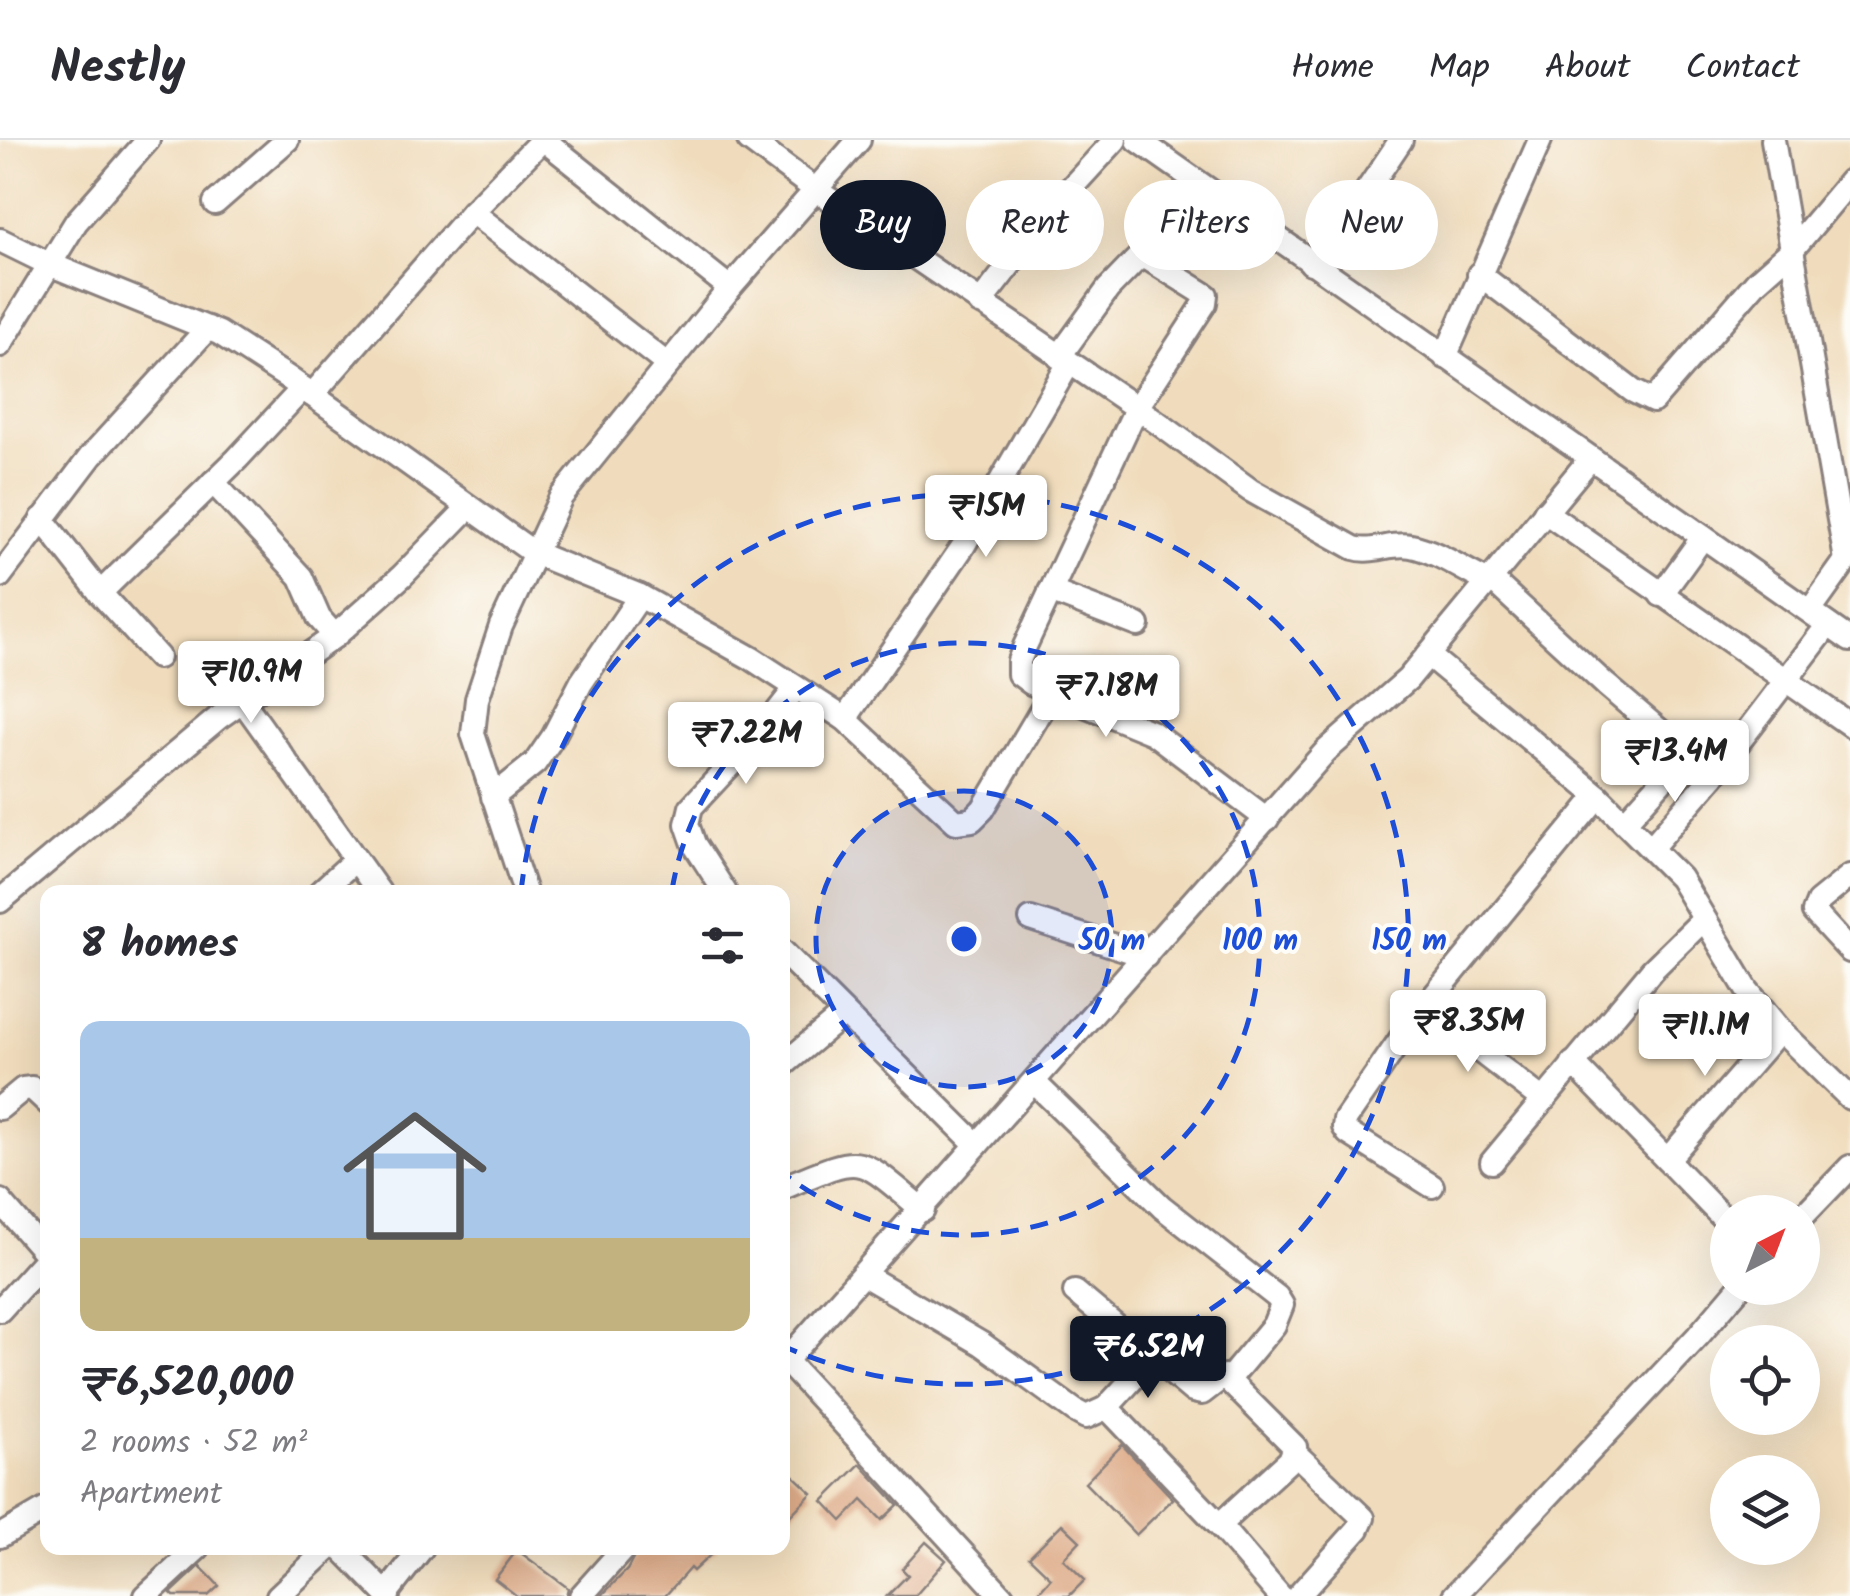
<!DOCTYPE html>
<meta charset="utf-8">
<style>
body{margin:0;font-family:Kalam,sans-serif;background:#f7f7f7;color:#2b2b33;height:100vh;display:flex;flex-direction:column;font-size:38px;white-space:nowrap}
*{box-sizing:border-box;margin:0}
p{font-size:32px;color:#7c7c81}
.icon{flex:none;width:55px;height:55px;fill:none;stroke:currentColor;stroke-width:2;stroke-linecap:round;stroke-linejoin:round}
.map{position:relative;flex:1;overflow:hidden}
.side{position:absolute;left:40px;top:745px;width:750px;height:670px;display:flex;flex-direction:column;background:#fff;border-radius:20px;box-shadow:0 10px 40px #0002}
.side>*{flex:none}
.top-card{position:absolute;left:820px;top:40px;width:880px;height:90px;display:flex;gap:20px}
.needle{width:65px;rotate:42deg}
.controls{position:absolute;left:1710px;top:1055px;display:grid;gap:20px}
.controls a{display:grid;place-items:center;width:110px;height:110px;border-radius:50%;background:#fff;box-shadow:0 10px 40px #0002;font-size:50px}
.price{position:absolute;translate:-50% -85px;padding:0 22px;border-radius:10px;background:#fff;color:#222;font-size:32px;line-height:65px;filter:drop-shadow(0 2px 5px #0008)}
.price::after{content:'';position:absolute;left:50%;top:60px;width:30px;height:22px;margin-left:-15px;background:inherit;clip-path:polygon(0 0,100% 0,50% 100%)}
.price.active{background:#111827;color:#fff}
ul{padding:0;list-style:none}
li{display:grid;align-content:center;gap:20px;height:530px;padding:0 40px}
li+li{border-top:2px solid #e1e1e2}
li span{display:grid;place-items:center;height:310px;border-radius:20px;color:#555}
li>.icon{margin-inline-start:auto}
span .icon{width:180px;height:180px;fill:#fffc;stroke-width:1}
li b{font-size:42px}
h2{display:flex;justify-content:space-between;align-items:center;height:120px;padding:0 40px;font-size:42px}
.pill{padding:0 35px;border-radius:45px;background:#fff;box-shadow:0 10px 40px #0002;font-size:35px;line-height:90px}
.pill.active{background:#111827;color:#fff}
header{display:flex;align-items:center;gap:60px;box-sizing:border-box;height:140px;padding:0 50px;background:#fff;border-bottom:2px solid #e1e1e2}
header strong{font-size:48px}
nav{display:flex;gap:55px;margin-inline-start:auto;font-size:35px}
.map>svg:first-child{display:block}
.building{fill:#deac89}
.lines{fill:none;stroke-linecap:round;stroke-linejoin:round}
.minor-casing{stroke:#897f7c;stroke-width:28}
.minor{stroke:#fff;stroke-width:22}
.ring{fill:none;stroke:#1d4ed8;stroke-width:5;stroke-dasharray:18 12}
.centre{fill:#1d4ed8;stroke:#fdfcf7;stroke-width:5}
.ring-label{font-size:30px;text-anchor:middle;font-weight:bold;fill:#1d4ed8;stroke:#fdfcf7;stroke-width:8;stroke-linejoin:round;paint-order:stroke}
</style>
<header>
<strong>Nestly</strong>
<nav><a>Home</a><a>Map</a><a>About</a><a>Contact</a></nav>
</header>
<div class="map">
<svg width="1850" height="1456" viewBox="0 0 1850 1456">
<rect width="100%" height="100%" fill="#fdfcf7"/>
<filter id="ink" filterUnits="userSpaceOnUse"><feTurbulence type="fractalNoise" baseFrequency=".01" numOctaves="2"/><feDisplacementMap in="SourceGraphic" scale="20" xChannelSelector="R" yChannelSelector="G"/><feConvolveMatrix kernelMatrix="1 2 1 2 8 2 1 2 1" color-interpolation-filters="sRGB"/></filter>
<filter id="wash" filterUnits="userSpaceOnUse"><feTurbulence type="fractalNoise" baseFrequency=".0048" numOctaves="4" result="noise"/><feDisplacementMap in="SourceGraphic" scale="40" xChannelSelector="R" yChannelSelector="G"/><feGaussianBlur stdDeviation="2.25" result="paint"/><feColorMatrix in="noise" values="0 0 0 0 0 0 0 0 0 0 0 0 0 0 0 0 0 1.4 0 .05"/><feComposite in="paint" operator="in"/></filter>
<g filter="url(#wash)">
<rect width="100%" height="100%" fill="#f0dcbc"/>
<g id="blocks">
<g class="building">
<polygon points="1122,1305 1173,1359 1136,1395 1085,1343"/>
<polygon points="860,1324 898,1365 882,1380 862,1360 842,1381 823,1361"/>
<polygon points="782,1325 812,1353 782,1384"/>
<polygon points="1062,1384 1080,1401 1063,1419 1085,1440 1069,1456 1035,1456 1051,1438 1029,1417"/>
<polygon points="926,1402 946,1420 915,1456 887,1456 908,1435 902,1429"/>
<polygon points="639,1408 718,1408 693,1431 690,1428 665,1456 601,1456 627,1430"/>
<polygon points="517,1410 568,1448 566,1456 517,1456 495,1439"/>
<polygon points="200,1426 219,1446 208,1456 174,1456 171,1453"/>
</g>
</g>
</g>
<g filter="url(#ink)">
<use href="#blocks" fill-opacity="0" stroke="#897f7c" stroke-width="2.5"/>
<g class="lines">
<g class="minor-casing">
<g id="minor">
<polyline points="544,0 730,148"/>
<path d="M 749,0 L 816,50 L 1150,277 L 1250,350 L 1354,408 C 1373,414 1391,402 1411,406 C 1437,411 1463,430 1487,441"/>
<polyline points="1138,0 1850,500"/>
<polyline points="1773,0 1846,420"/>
<polyline points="215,63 287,0"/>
<polyline points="472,72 668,225"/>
<polyline points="0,100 49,124 219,193 287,237 534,413 640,456 751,518 845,579 956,682 972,680 983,669 1053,551"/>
<polyline points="1311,123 1364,55 1401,0"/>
<polyline points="1479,134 1633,251 1653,261 1757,141 1792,110 1850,41"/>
<polyline points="980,163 1061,59 1115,0"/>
<polyline points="0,205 76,82 148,0"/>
<polyline points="1059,217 1108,149 1139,117 1150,120 1206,155 1205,163 1136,269 1025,506 1019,521 1019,534 1031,543 1153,593 1267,679"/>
<polyline points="1445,217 1540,0"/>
<polyline points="312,255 472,72 542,0"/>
<polyline points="213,342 301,437 319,478 335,496"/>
<polyline points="1545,372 1850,585"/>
<polyline points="42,379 100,453 158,517"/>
<polyline points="0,436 91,316 208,188"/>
<polyline points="1490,438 1606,545 1713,636"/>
<polyline points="1050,451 1138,485"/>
<polyline points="100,453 237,319 303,248"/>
<polyline points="1661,455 1703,397"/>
<polyline points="1810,471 1850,415"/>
<polyline points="1428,515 1598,656 1680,738 1747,850 1780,890 1850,958"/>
<polyline points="242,560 379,752"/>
<polyline points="845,579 964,405 1069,223"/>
<polyline points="493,657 535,623 553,597 581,543 640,456"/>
<polyline points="1625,682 1686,614"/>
<polyline points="1651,708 1713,636 1828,485"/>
<polyline points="1850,736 1818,762 1814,772 1850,811"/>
<polyline points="320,752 355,720"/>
<polyline points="525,752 473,594 477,559 501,486 561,357 730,148 859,0"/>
<polyline points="725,752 694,704 687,684 691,667 763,590 795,549"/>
<polyline points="0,761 218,578 335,496 402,436 469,367"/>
<polyline points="1031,779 1146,816"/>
<polyline points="782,811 977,1005"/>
<polyline points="1424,868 1543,960"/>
<polyline points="1573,923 1728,1083"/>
<polyline points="782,926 844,874"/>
<polyline points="1034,942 1162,1067 1277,1157 1282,1165 1274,1185 1229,1239"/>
<polyline points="0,968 23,949 32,948 48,963"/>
<polyline points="1667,1020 1780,890"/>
<polyline points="1492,1022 1652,830 1704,779"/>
<polyline points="1432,1046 1348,993 1344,987 1345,980 1411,884 1598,656"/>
<path d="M 782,1048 C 866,1013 854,1013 923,1070"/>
<polyline points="0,1061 48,1116"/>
<polyline points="1802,1077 1850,1027"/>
<polyline points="864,1135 982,1204 1075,1271 1086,1277 1106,1268 1113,1274 1219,1385 1280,1456"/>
<polyline points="1075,1152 1193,1251 1202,1253 1224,1236 1295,1307 1290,1320 1219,1385"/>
<polyline points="0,1170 48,1117"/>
<polyline points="786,1221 1002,1456"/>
<polyline points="782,1225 1326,611 1408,539 1590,319"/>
<polyline points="1106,1268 1151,1219"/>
<polyline points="1295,1313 1363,1378 1358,1389 1298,1456"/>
<polyline points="0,1396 48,1368"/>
<polyline points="341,1408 388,1456"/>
<polyline points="386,1454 422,1408"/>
<polyline points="146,1456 198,1408"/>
<polyline points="278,1456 329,1408"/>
<polyline points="581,1456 624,1408"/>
<polyline points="1454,1456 1698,1196 1739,1148"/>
</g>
</g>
<use href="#minor" class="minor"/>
</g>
</g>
<circle cx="964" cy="799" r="148" fill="#1d4ed8" fill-opacity=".12"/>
<g class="ring">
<circle cx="964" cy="799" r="148"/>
<path d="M672 750A296 296 0 1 1 784 1034"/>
<path d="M521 752A445 445 0 1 1 783 1206"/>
</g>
<circle cx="964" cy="799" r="15" class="centre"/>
<g class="ring-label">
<text x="1112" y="810">50 m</text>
<text x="1260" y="810">100 m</text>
<text x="1409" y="810">150 m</text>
</g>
</svg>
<div class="controls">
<a><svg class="needle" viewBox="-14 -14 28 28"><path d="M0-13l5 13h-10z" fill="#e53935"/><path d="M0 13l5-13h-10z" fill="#7c7c81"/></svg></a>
<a><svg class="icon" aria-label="locate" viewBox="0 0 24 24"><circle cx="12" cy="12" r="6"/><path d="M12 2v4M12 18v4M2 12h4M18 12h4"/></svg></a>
<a><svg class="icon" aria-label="layers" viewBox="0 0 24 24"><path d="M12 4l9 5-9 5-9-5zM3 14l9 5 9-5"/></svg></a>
</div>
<b class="price" style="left:986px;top:420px">₹15M</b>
<b class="price" style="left:251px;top:586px">₹10.9M</b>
<b class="price" style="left:1106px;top:600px">₹7.18M</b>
<b class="price" style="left:746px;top:647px">₹7.22M</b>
<b class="price" style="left:1675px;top:665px">₹13.4M</b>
<b class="price" style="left:1468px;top:935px">₹8.35M</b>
<b class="price" style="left:1705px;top:939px">₹11.1M</b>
<b class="price active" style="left:1148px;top:1261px">₹6.52M</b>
<div class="top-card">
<a class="pill active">Buy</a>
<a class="pill">Rent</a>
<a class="pill">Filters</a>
<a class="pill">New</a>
</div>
<section class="side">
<h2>8 homes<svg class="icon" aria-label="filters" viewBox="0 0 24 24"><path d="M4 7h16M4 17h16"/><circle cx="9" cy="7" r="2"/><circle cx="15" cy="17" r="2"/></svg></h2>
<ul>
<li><span style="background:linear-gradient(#a9c7e8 70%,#c2b280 0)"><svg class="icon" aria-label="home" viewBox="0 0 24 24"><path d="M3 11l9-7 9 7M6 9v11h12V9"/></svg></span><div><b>₹6,520,000</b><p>2 rooms · 52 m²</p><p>Apartment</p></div></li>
</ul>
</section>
</div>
